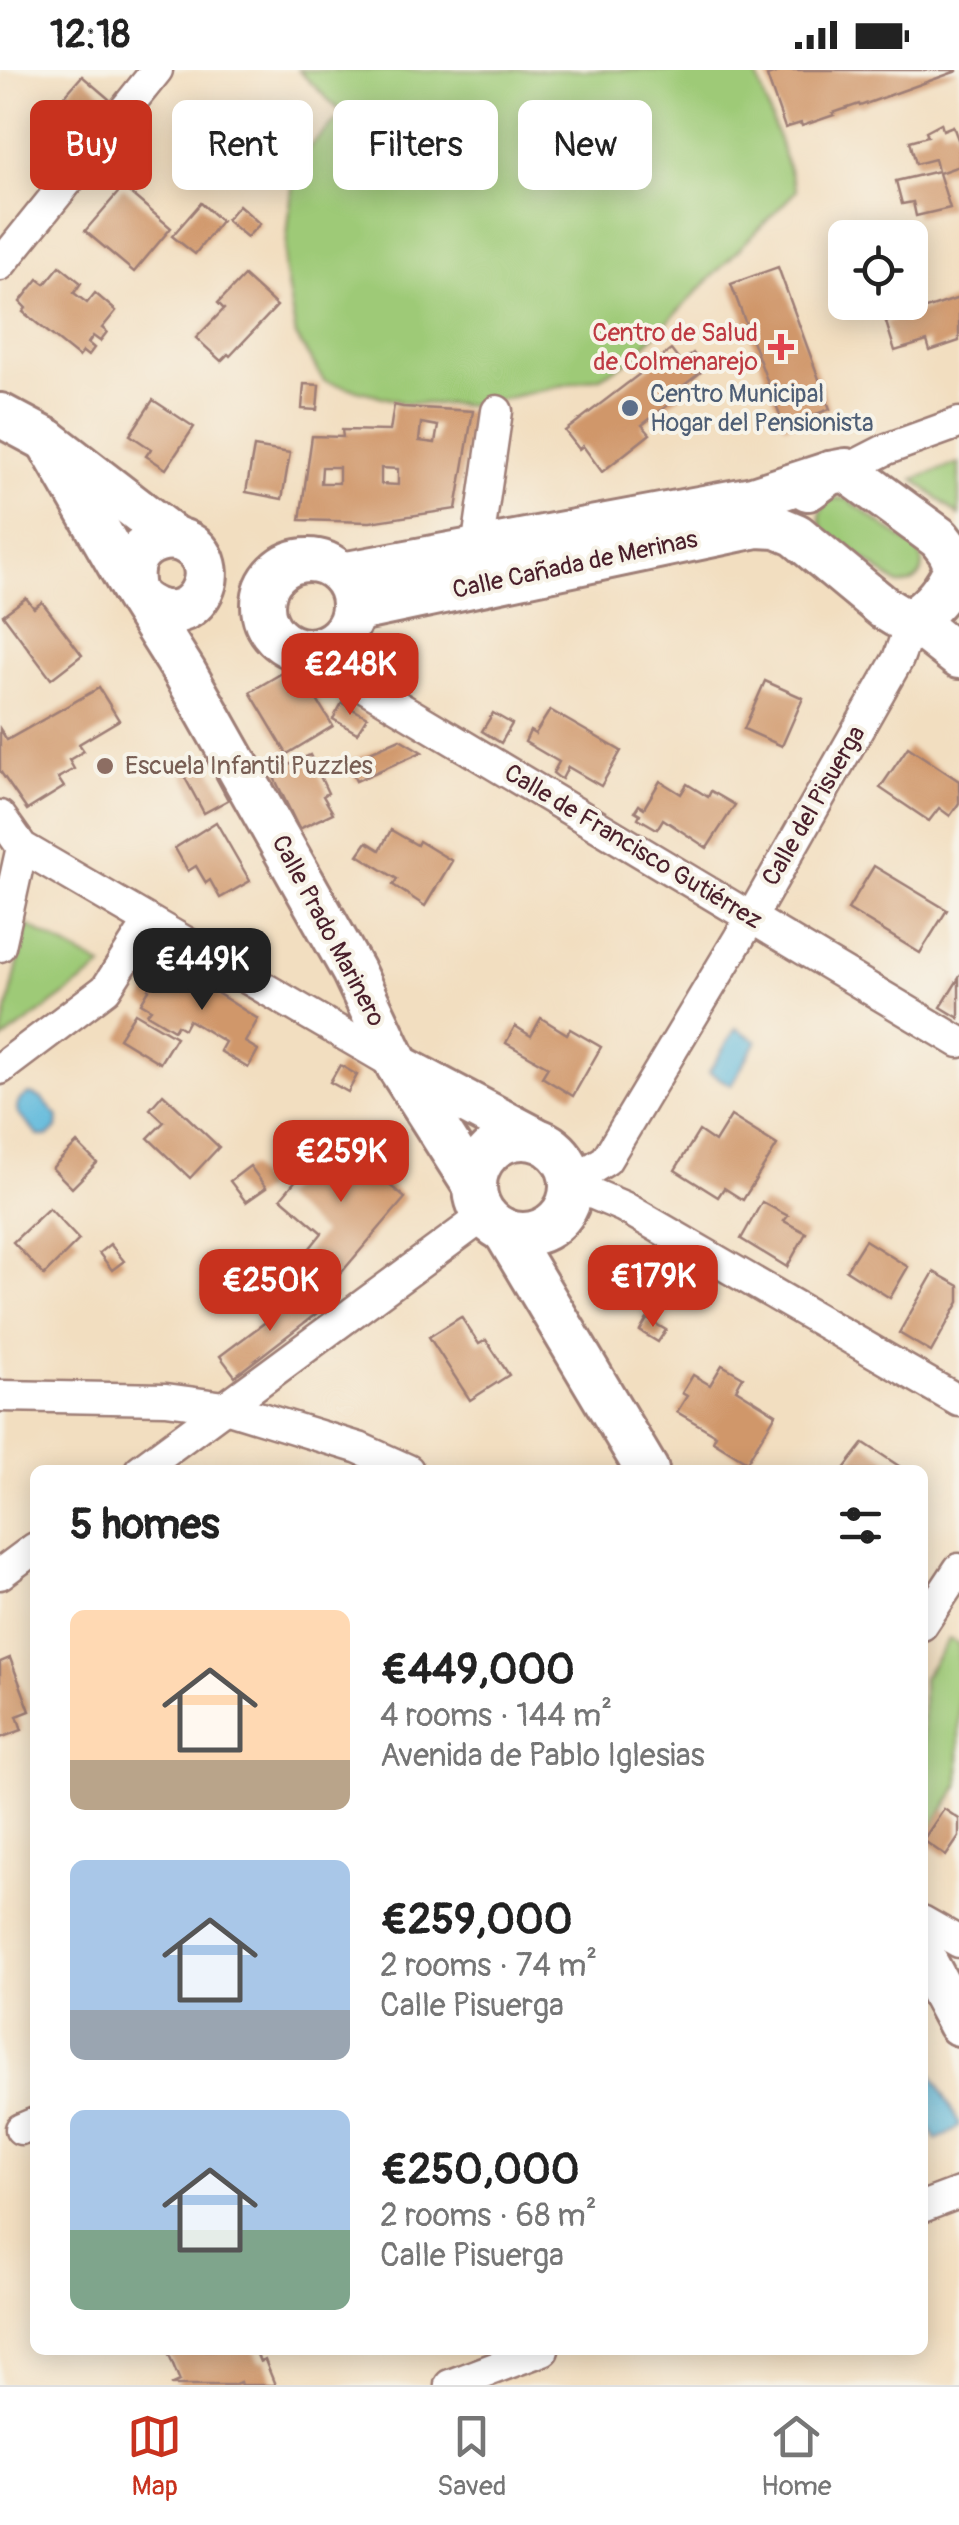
<!DOCTYPE html>
<meta charset="utf-8">
<style>
body{margin:0;font-family:Pangolin,sans-serif;background:#f6f6f6;color:#222;height:100vh;display:flex;flex-direction:column;font-size:38px;white-space:nowrap}
*{box-sizing:border-box;margin:0}
p{font-size:32px;color:#767676}
.icon{flex:none;width:55px;height:55px;fill:none;stroke:currentColor;stroke-width:2;stroke-linecap:round;stroke-linejoin:round}
.map{position:relative;flex:1;overflow:hidden}
.side{position:absolute;left:30px;top:1395px;width:898px;height:890px;display:flex;flex-direction:column;background:#fff;border-radius:15px;box-shadow:0 5px 25px #0003}
.side>*{flex:none}
.banner{position:absolute;left:30px;top:30px;width:900px;height:90px;display:flex;gap:20px}
.controls{position:absolute;left:828px;top:150px;display:grid;gap:20px}
.controls a{display:grid;place-items:center;width:100px;height:100px;border-radius:15px;background:#fff;box-shadow:0 5px 25px #0003;font-size:50px}
.price{position:absolute;translate:-50% -85px;padding:0 22px;border-radius:20px;background:#c8321e;color:#fff;font-size:32px;line-height:65px;filter:drop-shadow(0 2px 5px #0008)}
.price::after{content:'';position:absolute;left:50%;top:60px;width:30px;height:22px;margin-left:-15px;background:inherit;clip-path:polygon(0 0,100% 0,50% 100%)}
.price.on{background:#222;color:#fff}
ul{padding:0;list-style:none}
li{display:flex;align-items:center;gap:30px;height:250px;padding:0 40px}
li span{display:grid;place-items:center;flex:none;width:280px;height:200px;border-radius:15px;color:#555}
li>.icon{margin-inline-start:auto}
span .icon{width:120px;height:120px;fill:#fffc;stroke-width:1}
li b{font-size:42px}
h2{display:flex;justify-content:space-between;align-items:center;height:120px;padding:0 40px;font-size:42px}
.pill{padding:0 35px;border-radius:15px;background:#fff;box-shadow:0 5px 25px #0003;font-size:35px;line-height:90px}
.pill.on{background:#c8321e;color:#fff}
.status{display:flex;justify-content:space-between;align-items:center;height:70px;padding:0 50px;background:#fff;direction:ltr}
.status svg{height:28px;fill:currentColor}
.tabs{display:flex;justify-content:space-around;align-items:center;height:140px;border-top:2px solid #e0e0e0;background:#fff;font-size:28px;color:#767676}
.tabs a{display:grid;justify-items:center;gap:5px}
.tabs .on{color:#c8321e}
.map>svg:first-child{display:block}
.green{fill:#9eca77;stroke:#747451;stroke-width:2.5}
.water{fill:#5eb9dc;stroke:#546c84;stroke-width:2.5}
.building{fill:#d0976b;fill-rule:evenodd}
.lines{fill:none;stroke-linecap:round;stroke-linejoin:round}
.street-casing{stroke:#9e7e76;stroke-width:35}
.secondary-casing{stroke:#9e7e76;stroke-width:48}
.street{stroke:#fff;stroke-width:30}
.secondary{stroke:#fff;stroke-width:42}
.health-dot{fill:#e0444e;stroke:#f7f3e8;stroke-width:4}
.service-dot{fill:#5c6f8a;stroke:#f7f3e8;stroke-width:4}
.education-dot{fill:#8d6e63;stroke:#f7f3e8;stroke-width:4}
.labels{text-anchor:middle;dominant-baseline:central;stroke-width:8;stroke-linejoin:round;paint-order:stroke}
.health-label{font-size:25px;fill:#be3a42;stroke:#f7f3e8;text-anchor:end}
.service-label{font-size:25px;fill:#4e5e75;stroke:#f7f3e8;text-anchor:start}
.street-label{font-size:25px;fill:#4a1f2b;stroke:#f7f3e8}
.education-label{font-size:25px;fill:#785e54;stroke:#f7f3e8;text-anchor:start}
</style>
<div class="status"><b>12:18</b><svg viewBox="0 0 49 12"><path d="M0 12V9h3v3zM5 12V6h3v6zM10 12V3h3v9zM15 12V0h3v12zM26 1h20v11H26zM47 4h2v5h-2z"/></svg></div>
<div class="map">
<svg width="959" height="2315" viewBox="0 0 959 2315">
<rect width="100%" height="100%" fill="#f7f3e8"/>
<filter id="ink" filterUnits="userSpaceOnUse"><feTurbulence type="fractalNoise" baseFrequency=".01" numOctaves="2"/><feDisplacementMap in="SourceGraphic" scale="20" xChannelSelector="R" yChannelSelector="G"/><feConvolveMatrix kernelMatrix="1 2 1 2 8 2 1 2 1" color-interpolation-filters="sRGB"/></filter>
<filter id="wash" filterUnits="userSpaceOnUse"><feTurbulence type="fractalNoise" baseFrequency=".0048" numOctaves="4" result="noise"/><feDisplacementMap in="SourceGraphic" scale="40" xChannelSelector="R" yChannelSelector="G"/><feGaussianBlur stdDeviation="2.25" result="paint"/><feColorMatrix in="noise" values="0 0 0 0 0 0 0 0 0 0 0 0 0 0 0 0 0 1.4 0 .05"/><feComposite in="paint" operator="in"/></filter>
<g filter="url(#wash)">
<rect width="100%" height="100%" fill="#f2dec0"/>
<g class="green">
<polygon points="298,0 755,0 796,121 630,290 600,307 476,335 405,333 324,311 296,266 284,197 293,109 310,76 343,44"/>
<polygon points="959,393 959,446 914,409"/>
<path d="M 833,428 L 847,429 L 916,479 C 931,496 920,516 898,514 L 825,461 C 816,448 820,435 833,428 Z"/>
<polygon points="27,855 103,897 0,972"/>
<polygon points="949,1569 959,1574 959,1716 923,1770 923,1608"/>
</g>
<g class="water">
<polygon points="736,958 757,971 731,1015 709,1002"/>
<path d="M 30,1024 L 41,1028 L 58,1047 L 57,1058 L 49,1066 L 39,1066 L 18,1044 C 15,1034 20,1027 30,1024 Z"/>
<polygon points="597,1202 640,1208 648,1216 646,1227 636,1233 593,1227"/>
<polygon points="931,2002 959,2053 959,2057 936,2070 923,2045 923,2007"/>
</g>
<g id="blocks">
<g class="building">
<polygon points="784,0 957,0 957,1 860,36 859,34 833,43 834,45 802,56 801,53 785,58 767,6"/>
<polygon points="82,6 109,29 89,54 61,30"/>
<polygon points="941,53 943,60 953,56 959,72 959,96 939,103 950,138 916,146 913,132 902,134 896,111 938,101 935,89 916,94 910,71 928,66 926,61"/>
<polygon points="123,117 171,158 134,202 85,161"/>
<polygon points="201,133 221,151 195,184 172,166"/>
<polygon points="239,135 260,154 247,167 226,150"/>
<polygon points="60,196 81,213 74,223 87,233 95,223 116,241 102,258 107,262 100,271 93,266 88,273 94,278 88,286 83,282 79,287 23,242 26,238 20,232 38,209 45,214"/>
<polygon points="778,197 830,339 784,356 731,214"/>
<polygon points="244,206 277,236 230,286 228,284 221,291 196,268 224,239 218,233"/>
<polygon points="959,228 959,271 930,281 927,271 895,281 886,252"/>
<polygon points="671,280 681,293 693,283 705,299 683,316 686,321 642,355 650,364 602,402 583,376 579,379 565,361"/>
<polygon points="304,314 319,315 317,340 302,339"/>
<polygon points="153,330 194,357 166,399 146,386 151,379 130,365"/>
<path d="M 394,335 L 403,337 L 473,341 L 456,439 L 370,452 L 300,450 L 312,366 L 343,367 L 342,360 L 390,361 ZM 421,353 L 438,356 L 435,373 L 419,371 ZM 322,397 L 339,397 L 339,413 L 321,413 ZM 381,398 L 398,399 L 398,415 L 381,414 Z"/>
<polygon points="254,377 290,383 282,429 246,422"/>
<polygon points="26,528 34,538 42,532 82,585 51,609 3,545"/>
<polygon points="289,599 304,609 333,656 287,684 250,622"/>
<polygon points="765,611 803,628 782,676 744,659"/>
<polygon points="99,618 119,650 79,674 84,681 69,690 74,699 58,708 64,717 27,740 0,701 0,659 7,670"/>
<polygon points="342,633 367,647 357,663 333,649"/>
<polygon points="550,640 621,681 601,716 568,697 562,709 558,707 553,703 559,692 525,672 530,661 535,664"/>
<polygon points="493,643 512,654 501,673 482,661"/>
<polygon points="400,669 422,682 356,711 347,692"/>
<polygon points="908,677 959,711 959,733 950,746 939,738 929,751 880,718"/>
<polygon points="310,685 328,723 323,726 333,743 299,759 272,703"/>
<polygon points="207,691 228,730 204,743 183,704"/>
<polygon points="660,711 681,724 687,714 708,727 711,721 735,735 707,778 663,749 657,759 638,748 640,744 635,741 639,735 644,738"/>
<polygon points="216,752 250,811 220,828 210,810 206,813 196,796 188,801 175,778"/>
<polygon points="391,760 417,775 419,771 452,791 425,836 393,815 397,809 358,785 367,772 380,780"/>
<polygon points="874,796 947,840 920,883 848,839"/>
<polygon points="161,899 178,909 182,901 258,949 245,972 258,980 248,998 220,981 225,972 189,950 184,959 177,955 174,960 147,944 151,939 141,933"/>
<polygon points="959,908 959,948 941,937"/>
<polygon points="135,943 176,967 160,993 119,968"/>
<polygon points="541,948 567,964 570,959 601,977 573,1026 542,1007 548,997 506,973 515,956 531,966"/>
<polygon points="340,995 357,1005 348,1022 330,1012"/>
<polygon points="163,1024 219,1077 190,1108 148,1068 164,1052 150,1039"/>
<polygon points="731,1046 777,1075 743,1130 724,1118 718,1127 675,1100 699,1061 715,1072"/>
<polygon points="332,1067 405,1128 335,1210 305,1184 322,1163 281,1128"/>
<polygon points="77,1073 97,1093 72,1118 52,1098"/>
<polygon points="250,1096 266,1118 246,1132 230,1111"/>
<polygon points="762,1132 788,1146 784,1151 806,1163 787,1197 741,1169"/>
<polygon points="49,1138 79,1170 44,1205 13,1172"/>
<polygon points="865,1170 908,1197 890,1228 846,1200"/>
<polygon points="110,1174 124,1191 112,1200 99,1183"/>
<polygon points="934,1202 959,1216 959,1232 931,1282 899,1263"/>
<polygon points="307,1221 321,1240 235,1306 220,1286"/>
<polygon points="461,1247 479,1274 486,1270 509,1305 470,1330 429,1267"/>
<polygon points="647,1249 666,1260 658,1272 640,1261"/>
<polygon points="722,1295 743,1307 736,1319 776,1344 747,1392 713,1371 716,1365 677,1342 687,1326 682,1323 693,1305 710,1315"/>
<polygon points="864,1373 905,1400 843,1400"/>
<polygon points="10,1588 30,1641 17,1646 22,1660 0,1668 0,1592"/>
<polygon points="944,1739 959,1749 959,1767 946,1786 923,1770"/>
<polygon points="173,2280 255,2280 260,2292 265,2290 275,2315 241,2315 240,2312 233,2315 171,2315 180,2311 168,2282"/>
</g>
</g>
</g>
<g filter="url(#ink)">
<use href="#blocks" fill-opacity="0" stroke="#9e7e76" stroke-width="2.5"/>
<g class="lines">
<g class="street-casing">
<g id="street">
<polyline points="0,195 157,0"/>
<polyline points="846,400 887,379 959,353"/>
<polyline points="477,479 497,341"/>
<polyline points="308,580 355,611 959,972"/>
<polyline points="0,746 22,777 398,996"/>
<polyline points="0,876 22,777"/>
<polyline points="0,999 106,919 149,852"/>
<polyline points="572,1111 606,1090 751,848 898,589 912,550"/>
<polyline points="572,1115 624,1137 959,1331"/>
<polyline points="0,1326 166,1329 225,1337 359,1378 408,1400"/>
<polyline points="140,1400 485,1145"/>
<polyline points="0,1504 35,1478"/>
<polyline points="922,1555 959,1499"/>
<polyline points="922,1851 959,1872"/>
<polyline points="21,2059 35,2053"/>
<polyline points="922,2137 959,2123"/>
<polyline points="450,2315 543,2280"/>
</g>
</g>
<g class="secondary-casing">
<g id="secondary">
<polyline points="0,345 47,370 174,468"/>
<polyline points="47,370 136,525 185,603 353,901 398,996 475,1117"/>
<path d="M 808,419 L 830,403 L 846,400 L 939,468 L 949,481 L 956,496 C 947,519 933,536 912,550"/>
<circle cx="308" cy="535" r="45"/>
<polyline points="342,504 753,428 830,403"/>
<path d="M 133,519 C 130,502 131,487 146,476 C 157,469 170,466 183,471 C 233,493 192,571 141,531"/>
<polyline points="353,541 757,456 777,457 796,465 884,538 897,546 912,550 959,587"/>
<polyline points="398,996 534,1068"/>
<circle cx="523" cy="1116" r="48"/>
<polyline points="504,1160 647,1400"/>
<polyline points="922,1885 959,1954"/>
</g>
</g>
<use href="#street" class="street"/>
<use href="#secondary" class="secondary"/>
</g>
</g>
<path class="health-dot" d="M776 262h10v10h10v10h-10v10h-10v-10h-10v-10h10z"/>
<circle class="service-dot" cx="630" cy="338" r="10"/>
<circle class="education-dot" cx="105" cy="696" r="10"/>
<g class="labels">
<g class="health-label">
<text x="758" y="263">Centro de Salud<tspan x="758" dy="29">de Colmenarejo</tspan></text>
</g>
<g class="service-label">
<text x="650" y="324">Centro Municipal<tspan x="650" dy="29">Hogar del Pensionista</tspan></text>
</g>
<g class="street-label">
<text transform="translate(575 495) rotate(-12)">Calle Cañada de Merinas</text>
<text transform="translate(814 736) rotate(-60)">Calle del Pisuerga</text>
<text transform="translate(633 777) rotate(31)">Calle de Francisco Gutiérrez</text>
<text transform="translate(328 861) rotate(62)">Calle Prado Marinero</text>
</g>
<g class="education-label">
<text x="125" y="696">Escuela Infantil Puzzles</text>
</g>
</g>
</svg>
<div class="controls">
<a><svg class="icon" aria-label="locate" viewBox="0 0 24 24"><circle cx="12" cy="12" r="6"/><path d="M12 2v4M12 18v4M2 12h4M18 12h4"/></svg></a>
</div>
<b class="price" style="left:350px;top:648px">€248K</b>
<b class="price on" style="left:202px;top:943px">€449K</b>
<b class="price" style="left:341px;top:1135px">€259K</b>
<b class="price" style="left:653px;top:1260px">€179K</b>
<b class="price" style="left:270px;top:1264px">€250K</b>
<div class="banner">
<a class="pill on">Buy</a>
<a class="pill">Rent</a>
<a class="pill">Filters</a>
<a class="pill">New</a>
</div>
<section class="side">
<h2>5 homes<svg class="icon" aria-label="filters" viewBox="0 0 24 24"><path d="M4 7h16M4 17h16"/><circle cx="9" cy="7" r="2"/><circle cx="15" cy="17" r="2"/></svg></h2>
<ul>
<li><span style="background:linear-gradient(#ffd9b3 75%,#b9a48a 0)"><svg class="icon" aria-label="home" viewBox="0 0 24 24"><path d="M3 11l9-7 9 7M6 9v11h12V9"/></svg></span><div><b>€449,000</b><p>4 rooms · 144 m²</p><p>Avenida de Pablo Iglesias</p></div></li>
<li><span style="background:linear-gradient(#a9c7e8 75%,#9aa5b1 0)"><svg class="icon" aria-label="home" viewBox="0 0 24 24"><path d="M3 11l9-7 9 7M6 9v11h12V9"/></svg></span><div><b>€259,000</b><p>2 rooms · 74 m²</p><p>Calle Pisuerga</p></div></li>
<li><span style="background:linear-gradient(#a9c7e8 60%,#7fa58c 0)"><svg class="icon" aria-label="home" viewBox="0 0 24 24"><path d="M3 11l9-7 9 7M6 9v11h12V9"/></svg></span><div><b>€250,000</b><p>2 rooms · 68 m²</p><p>Calle Pisuerga</p></div></li>
</ul>
</section>
</div>
<nav class="tabs">
<a class="on"><svg class="icon" aria-label="map" viewBox="0 0 24 24"><path d="M3 6l6-2 6 2 6-2v14l-6 2-6-2-6 2zM9 4v14M15 6v14"/></svg>Map</a>
<a><svg class="icon" aria-label="saved" viewBox="0 0 24 24"><path d="M7 4h10v16l-5-4-5 4z"/></svg>Saved</a>
<a><svg class="icon" aria-label="home" viewBox="0 0 24 24"><path d="M3 11l9-7 9 7M6 9v11h12V9"/></svg>Home</a>
</nav>
